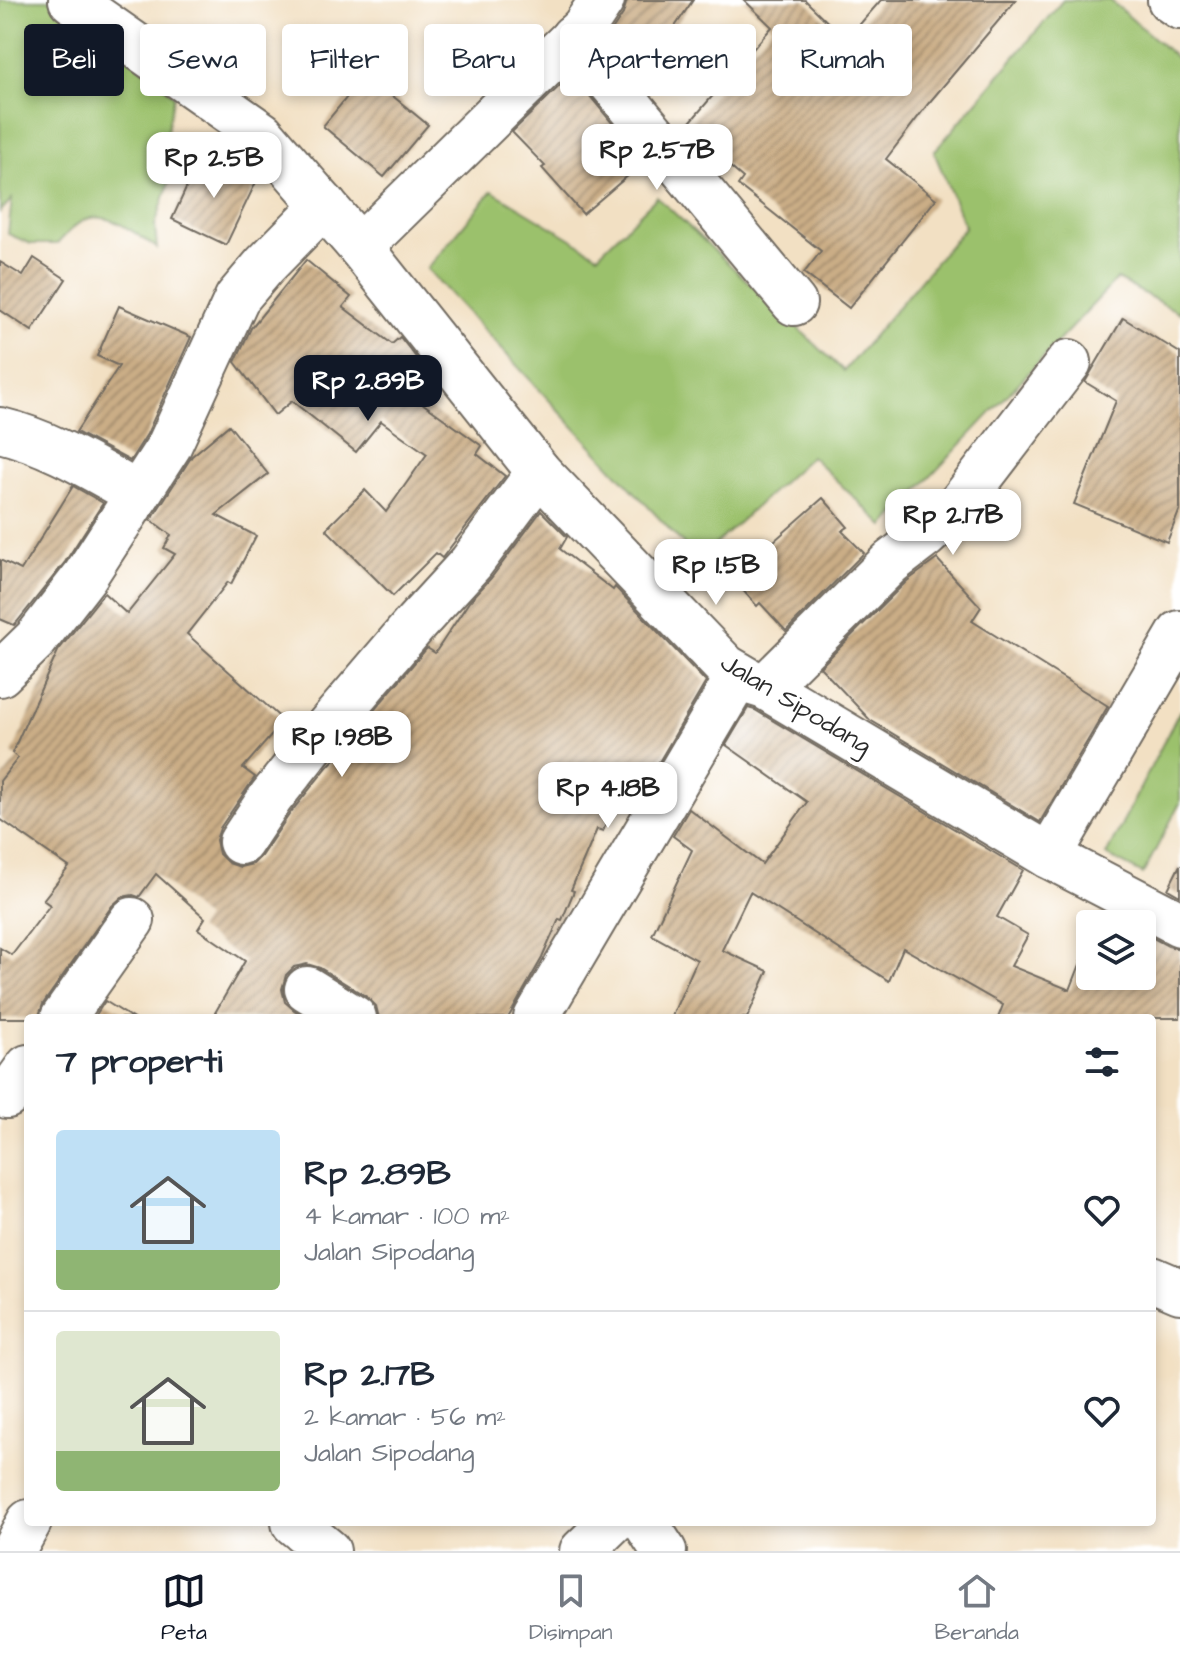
<!DOCTYPE html>
<html lang="id">
<meta charset="utf-8">
<style>
body{margin:0;font-family:"Architects Daughter",sans-serif;background:#f6f6f7;color:#1f2937;height:100vh;display:flex;flex-direction:column;font-size:30px;white-space:nowrap}
*{box-sizing:border-box;margin:0}
p{font-size:26px;color:#747a83}
.icon{flex:none;width:44px;height:44px;fill:none;stroke:currentColor;stroke-width:2;stroke-linecap:round;stroke-linejoin:round}
.map{position:relative;flex:1;overflow:hidden}
.panel{position:absolute;left:24px;top:1014px;width:1132px;height:512px;display:flex;flex-direction:column;background:#fff;border-radius:8px;box-shadow:0 4px 12px #0003}
.panel>*{flex:none}
.banner{position:absolute;left:24px;top:24px;width:1132px;height:72px;display:flex;gap:16px}
.buttons{position:absolute;left:1076px;top:910px;display:grid;gap:16px}
.buttons a{display:grid;place-items:center;width:80px;height:80px;border-radius:8px;background:#fff;box-shadow:0 4px 12px #0003;font-size:40px}
.price{position:absolute;translate:-50% -68px;padding:0 18px;border-radius:16px;background:#fff;color:#222;font-size:26px;line-height:52px;filter:drop-shadow(0 2px 4px #0008)}
.price::after{content:'';position:absolute;left:50%;top:48px;width:24px;height:18px;margin-left:-12px;background:inherit;clip-path:polygon(0 0,100% 0,50% 100%)}
.price.current{background:#111827;color:#fff}
ul{padding:0;list-style:none}
li{display:flex;align-items:center;gap:24px;height:200px;padding:0 32px}
li+li{border-top:2px solid #e0e1e3}
li span{display:grid;place-items:center;flex:none;width:224px;height:160px;border-radius:8px;color:#555}
li>.icon{margin-inline-start:auto}
span .icon{width:96px;height:96px;fill:#fffc;stroke-width:1}
li b{font-size:34px}
h2{display:flex;justify-content:space-between;align-items:center;height:96px;padding:0 32px;font-size:34px}
.pill{padding:0 28px;border-radius:8px;background:#fff;box-shadow:0 4px 12px #0003;font-size:28px;line-height:72px}
.pill.current{background:#111827;color:#fff}
.dock{display:flex;justify-content:space-around;align-items:center;height:112px;border-top:2px solid #e0e1e3;background:#fff;font-size:22px;color:#747a83}
.dock a{display:grid;justify-items:center;gap:4px}
.dock .current{color:#111827}
.map>svg:first-child{display:block}
.green{fill:#9bc16c;stroke:#63764c;stroke-width:2}
.building{fill:url(#building-hatch)}
.lines{fill:none;stroke-linecap:round;stroke-linejoin:round}
.minor-casing{stroke:#716a60;stroke-width:48}
.minor{stroke:#fff;stroke-width:44}
.labels{text-anchor:middle;dominant-baseline:central;stroke-width:8;stroke-linejoin:round;paint-order:stroke}
.street-label{font-size:26px;fill:#2b2b2b;stroke:#fff}
</style>
<div class="map">
<svg width="1180" height="1551" viewBox="0 0 1180 1551">
<defs>
<pattern id="building-hatch" width="6" height="6" patternUnits="userSpaceOnUse" patternTransform="scale(2)"><rect width="6" height="6" fill="#caad86"/><path d="M-1 1l2-2M0 6l6-6M5 7l2-2" fill="none" stroke="#a48d6e"/></pattern>
</defs>
<rect width="100%" height="100%" fill="#fff"/>
<filter id="ink" filterUnits="userSpaceOnUse"><feTurbulence type="fractalNoise" baseFrequency=".0125" numOctaves="2"/><feDisplacementMap in="SourceGraphic" scale="16" xChannelSelector="R" yChannelSelector="G"/><feConvolveMatrix kernelMatrix="1 2 1 2 8 2 1 2 1" color-interpolation-filters="sRGB"/></filter>
<filter id="wash" filterUnits="userSpaceOnUse"><feTurbulence type="fractalNoise" baseFrequency=".006" numOctaves="4" result="noise"/><feDisplacementMap in="SourceGraphic" scale="32" xChannelSelector="R" yChannelSelector="G"/><feGaussianBlur stdDeviation="1.8" result="paint"/><feColorMatrix in="noise" values="0 0 0 0 0 0 0 0 0 0 0 0 0 0 0 0 0 1.4 0 .05"/><feComposite in="paint" operator="in"/></filter>
<g filter="url(#wash)">
<rect width="100%" height="100%" fill="#f2e0c3"/>
<g class="green">
<path d="M 0,0 L 61,0 L 174,95 L 167,131 L 166,163 L 170,180 L 155,225 L 157,248 C 139,236 110,211 87,219 C 75,223 65,236 57,244 L 31,244 L 8,234 L 12,199 L 0,212 Z"/>
<polygon points="1063,0 1110,0 1180,61 1180,313 1117,279 884,526 811,456 698,560 427,269 492,191 598,255 657,197 844,371 965,227 934,152"/>
<polygon points="1180,710 1180,803 1143,874 1106,855"/>
</g>
<g id="blocks">
<g class="building">
<polygon points="627,0 693,0 640,78 607,38 623,14"/>
<polygon points="744,0 805,0 846,40 881,0 1016,0 928,104 886,159 936,199 849,308 804,273 821,251 738,185 743,178 685,128 772,27"/>
<polygon points="366,74 428,125 384,177 323,126"/>
<polygon points="572,74 644,162 583,214 542,168 545,166 512,132"/>
<polygon points="201,156 256,182 226,245 172,219"/>
<polygon points="34,258 66,279 32,331 0,310 0,262 23,276"/>
<polygon points="306,260 351,297 343,307 392,344 400,337 429,374 408,393 482,446 477,454 505,476 442,558 436,553 393,596 326,529 365,490 386,512 427,454 381,421 356,452 292,401 275,415 235,362 251,328"/>
<polygon points="119,306 191,337 147,434 130,461 76,432 119,366 97,356"/>
<polygon points="1123,318 1180,353 1180,509 1167,542 1074,504 1116,401 1085,382"/>
<polygon points="229,425 268,474 216,515 256,536 231,584 228,582 187,634 284,721 243,768 255,777 220,828 216,840 219,854 228,863 240,867 253,864 261,856 291,812 328,766 350,744 347,742 427,648 435,653 469,602 491,578 541,511 567,537 560,549 613,590 615,587 706,682 633,806 618,795 603,831 597,829 571,890 574,891 562,920 559,919 542,958 508,1018 379,1018 376,1006 367,997 320,968 307,964 294,967 286,975 282,989 285,1002 294,1010 306,1018 212,1018 245,961 198,929 205,918 156,874 139,897 133,895 122,897 112,906 43,1004 38,1018 0,1018 0,948 12,955 50,905 43,900 69,867 0,819 0,781 18,758 12,753 58,651 104,593 127,614 175,554 164,548 171,535 151,520 192,456"/>
<polygon points="73,486 103,503 65,562 17,622 14,625 0,619 0,560 21,570"/>
<polygon points="823,498 848,527 842,531 864,553 786,631 760,603 757,606 732,578"/>
<polygon points="937,559 981,607 972,621 1108,706 1040,822 870,720 820,667 907,581"/>
<polygon points="748,708 755,710 1023,870 997,917 1028,935 1011,966 1070,990 1090,939 1090,976 1142,976 1142,932 1168,946 1180,949 1180,1018 998,1018 1003,1005 903,948 889,981 750,892 722,950 768,971 747,1018 671,1018 697,960 652,935 692,850 673,836 689,809 762,864 807,802 726,745"/>
<polygon points="1180,865 1180,896 1168,889"/>
<polygon points="1100,913 1114,918 1126,924 1096,924"/>
<polygon points="105,1001 132,1018 94,1018"/>
</g>
</g>
</g>
<g filter="url(#ink)">
<use href="#blocks" fill-opacity="0" stroke="#716a60" stroke-width="2"/>
<g class="lines">
<g class="minor-casing">
<g id="minor">
<polyline points="71,0 262,134 360,247 539,472 726,667 755,684 765,687 1049,856 1180,924"/>
<polyline points="1170,0 1180,7"/>
<polyline points="573,37 794,303"/>
<polyline points="360,247 584,27 602,0"/>
<path d="M 0,430 C 50,442 93,469 138,494"/>
<polyline points="0,674 36,639 85,576 169,446 237,298 265,265 324,205"/>
<polyline points="765,687 891,562 925,536 960,504 1069,362"/>
<polyline points="241,842 271,797 318,738 416,623 471,563 539,472"/>
<polyline points="1049,856 1180,633"/>
<polyline points="307,989 354,1018"/>
<polyline points="63,1018 132,920"/>
<polyline points="536,1018 739,675"/>
<polyline points="7,1096 28,1067"/>
<polyline points="1152,1279 1180,1291"/>
<polyline points="645,1522 664,1551"/>
<polyline points="294,1523 328,1551"/>
<polyline points="13,1551 29,1522"/>
<polyline points="582,1551 612,1522"/>
</g>
</g>
<use href="#minor" class="minor"/>
</g>
</g>
<g class="labels">
<g class="street-label">
<text transform="translate(796 704) rotate(31)">Jalan Sipodang</text>
</g>
</g>
</svg>
<div class="buttons">
<a><svg class="icon" aria-label="layers" viewBox="0 0 24 24"><path d="M12 4l9 5-9 5-9-5zM3 14l9 5 9-5"/></svg></a>
</div>
<b class="price" style="left:657px;top:192px">Rp 2.57B</b>
<b class="price" style="left:214px;top:200px">Rp 2.5B</b>
<b class="price current" style="left:368px;top:423px">Rp 2.89B</b>
<b class="price" style="left:953px;top:557px">Rp 2.17B</b>
<b class="price" style="left:716px;top:607px">Rp 1.5B</b>
<b class="price" style="left:342px;top:779px">Rp 1.98B</b>
<b class="price" style="left:608px;top:830px">Rp 4.18B</b>
<div class="banner">
<a class="pill current">Beli</a>
<a class="pill">Sewa</a>
<a class="pill">Filter</a>
<a class="pill">Baru</a>
<a class="pill">Apartemen</a>
<a class="pill">Rumah</a>
</div>
<section class="panel">
<h2>7 properti<svg class="icon" aria-label="filters" viewBox="0 0 24 24"><path d="M4 7h16M4 17h16"/><circle cx="9" cy="7" r="2"/><circle cx="15" cy="17" r="2"/></svg></h2>
<ul>
<li><span style="background:linear-gradient(#bfe0f5 75%,#8fb573 0)"><svg class="icon" aria-label="home" viewBox="0 0 24 24"><path d="M3 11l9-7 9 7M6 9v11h12V9"/></svg></span><div><b>Rp 2.89B</b><p>4 kamar · 100 m²</p><p>Jalan Sipodang</p></div><svg class="icon" aria-label="heart" viewBox="0 0 24 24"><path d="M12 20l-8-8c-3-5 5-10 8-4 3-6 11-1 8 4z"/></svg></li>
<li><span style="background:linear-gradient(#dfe7d0 75%,#8fb573 0)"><svg class="icon" aria-label="home" viewBox="0 0 24 24"><path d="M3 11l9-7 9 7M6 9v11h12V9"/></svg></span><div><b>Rp 2.17B</b><p>2 kamar · 56 m²</p><p>Jalan Sipodang</p></div><svg class="icon" aria-label="heart" viewBox="0 0 24 24"><path d="M12 20l-8-8c-3-5 5-10 8-4 3-6 11-1 8 4z"/></svg></li>
</ul>
</section>
</div>
<nav class="dock">
<a class="current"><svg class="icon" aria-label="map" viewBox="0 0 24 24"><path d="M3 6l6-2 6 2 6-2v14l-6 2-6-2-6 2zM9 4v14M15 6v14"/></svg>Peta</a>
<a><svg class="icon" aria-label="saved" viewBox="0 0 24 24"><path d="M7 4h10v16l-5-4-5 4z"/></svg>Disimpan</a>
<a><svg class="icon" aria-label="home" viewBox="0 0 24 24"><path d="M3 11l9-7 9 7M6 9v11h12V9"/></svg>Beranda</a>
</nav>
